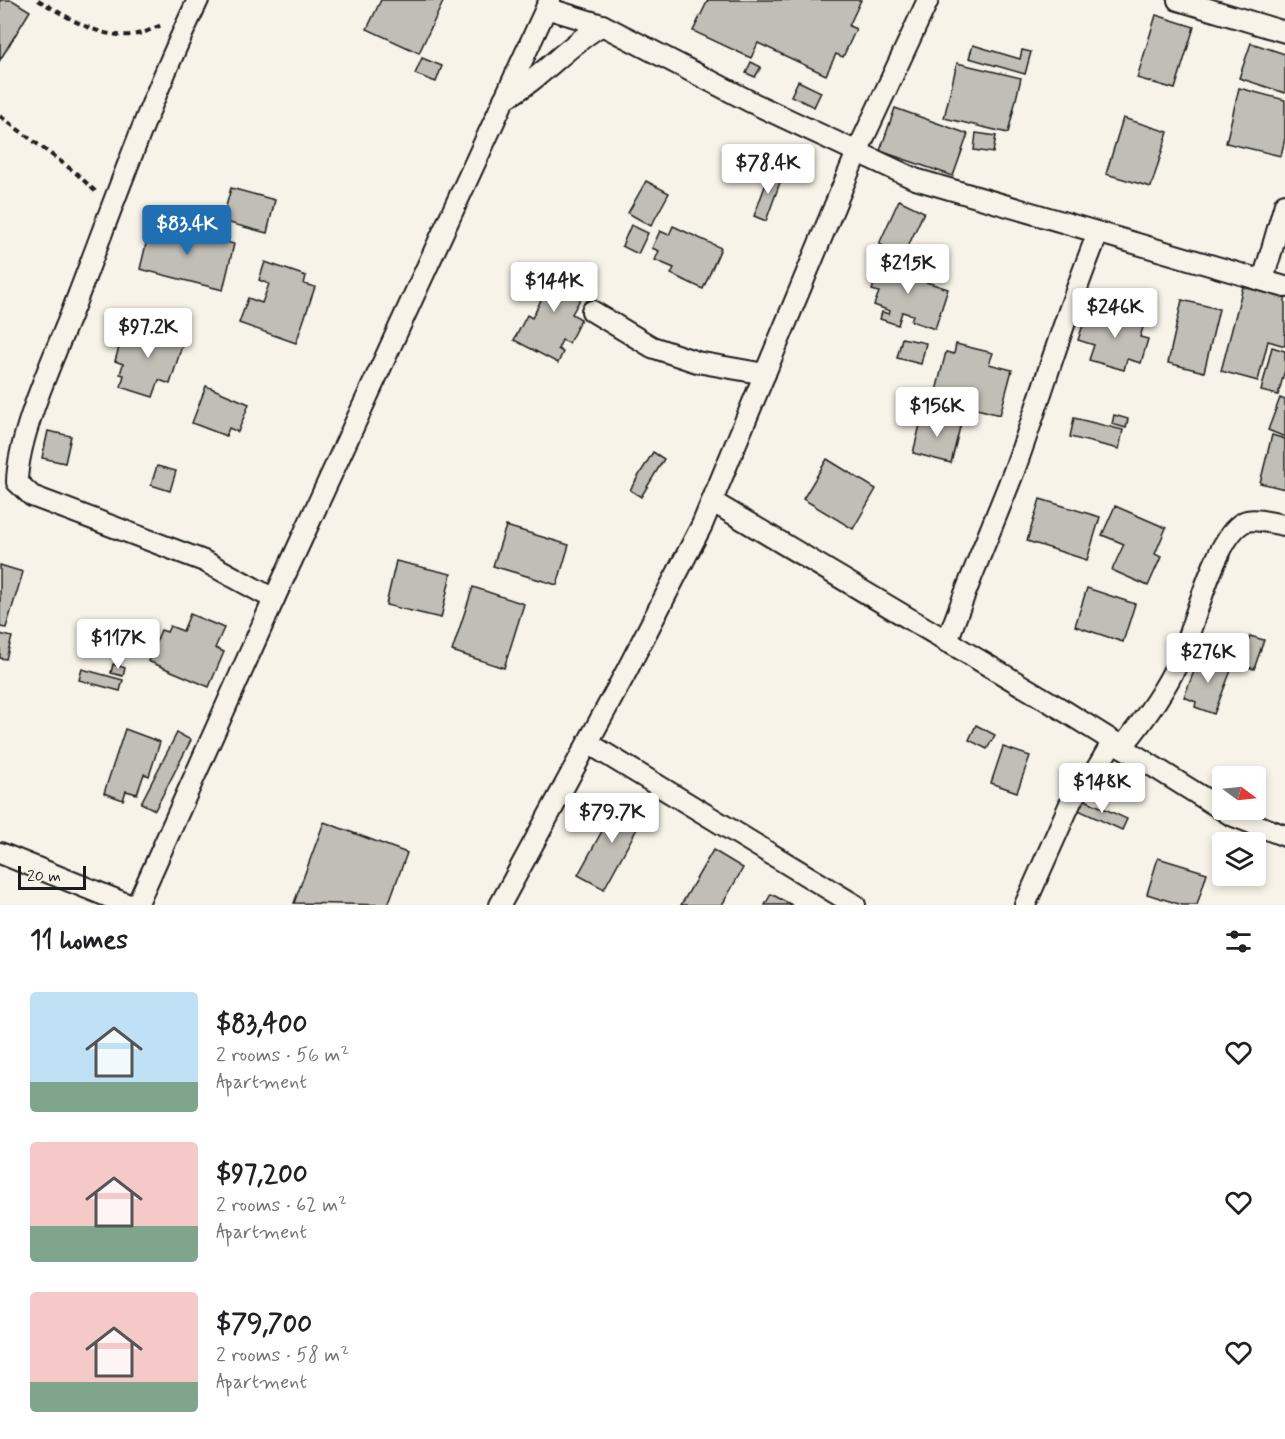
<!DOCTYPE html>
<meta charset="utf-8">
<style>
body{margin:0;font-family:Mynerve,sans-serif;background:#f6f6f6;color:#202124;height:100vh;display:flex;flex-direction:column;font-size:22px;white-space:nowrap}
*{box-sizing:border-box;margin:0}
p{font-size:20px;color:#757577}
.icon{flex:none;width:33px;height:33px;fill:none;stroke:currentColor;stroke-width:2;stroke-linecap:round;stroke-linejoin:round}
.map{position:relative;height:905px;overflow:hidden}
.side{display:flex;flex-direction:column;background:#fff;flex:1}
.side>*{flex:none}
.needle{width:39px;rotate:105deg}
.controls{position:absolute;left:1212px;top:766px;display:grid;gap:12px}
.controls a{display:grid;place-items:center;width:54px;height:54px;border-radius:6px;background:#fff;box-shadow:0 3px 9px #0003;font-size:30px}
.scale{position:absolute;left:18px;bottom:15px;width:68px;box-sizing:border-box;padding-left:6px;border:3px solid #1c1c1c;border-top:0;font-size:16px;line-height:21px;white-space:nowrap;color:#1c1c1c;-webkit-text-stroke:4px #f7f3e8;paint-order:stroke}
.price{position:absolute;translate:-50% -51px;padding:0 14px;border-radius:6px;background:#fff;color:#222;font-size:20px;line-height:39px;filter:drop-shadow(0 2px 3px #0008)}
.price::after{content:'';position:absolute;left:50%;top:36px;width:18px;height:14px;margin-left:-9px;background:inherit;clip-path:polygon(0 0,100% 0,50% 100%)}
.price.current{background:#1f6fb2;color:#fff}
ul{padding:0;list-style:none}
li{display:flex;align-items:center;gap:18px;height:150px;padding:0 30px}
li span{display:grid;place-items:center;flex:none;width:168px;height:120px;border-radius:6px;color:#555}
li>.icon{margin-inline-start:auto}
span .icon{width:72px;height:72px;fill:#fffc;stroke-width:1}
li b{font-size:26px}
h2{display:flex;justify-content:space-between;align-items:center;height:72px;padding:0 30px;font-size:26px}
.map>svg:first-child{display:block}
.building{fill:#c0beb5;stroke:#1c1c1c;stroke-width:1.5}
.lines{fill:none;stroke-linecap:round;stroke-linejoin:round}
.minor-casing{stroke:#1c1c1c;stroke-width:24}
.path{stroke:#1c1c1c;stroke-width:4;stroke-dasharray:6 4.5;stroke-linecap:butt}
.minor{stroke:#f7f3e8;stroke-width:20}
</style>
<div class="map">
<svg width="1285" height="905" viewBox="0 0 1285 905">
<rect width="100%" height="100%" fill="#f7f3e8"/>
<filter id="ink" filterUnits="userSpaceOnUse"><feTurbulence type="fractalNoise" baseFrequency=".0167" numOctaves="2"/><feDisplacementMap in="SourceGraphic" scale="12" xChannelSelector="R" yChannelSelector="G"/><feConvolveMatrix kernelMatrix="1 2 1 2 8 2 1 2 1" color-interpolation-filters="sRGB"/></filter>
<g filter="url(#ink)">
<g class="building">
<polygon points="0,0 12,0 30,11 0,60"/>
<polygon points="381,0 444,0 419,53 367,29"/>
<polygon points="708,0 861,0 849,26 856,29 843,57 836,54 826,75 758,43 751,58 693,31"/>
<polygon points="1156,15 1194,27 1175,89 1137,78"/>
<polygon points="1251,43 1285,54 1285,93 1239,78"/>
<polygon points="973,45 1020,59 1022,50 1031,52 1025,74 969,58"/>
<polygon points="422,58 442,66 436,82 415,74"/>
<polygon points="751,62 761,67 755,77 746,73"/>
<polygon points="957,63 1021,78 1008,133 944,118"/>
<polygon points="798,81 821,92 814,107 791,96"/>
<polygon points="1239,88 1285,100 1285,138 1281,156 1226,143"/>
<polygon points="895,108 968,134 953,176 880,151"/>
<polygon points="1123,118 1168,132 1151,187 1106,174"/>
<polygon points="976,133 996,136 993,153 974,150"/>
<polygon points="771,170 783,174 766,221 754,216"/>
<polygon points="646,181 669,193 651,226 628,213"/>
<polygon points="231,188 275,200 267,233 222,221"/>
<polygon points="899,200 924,212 904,255 879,244"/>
<polygon points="151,223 234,244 223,290 140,269"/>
<polygon points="631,225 648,233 638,254 622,246"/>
<polygon points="673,226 721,248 703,289 671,274 674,268 655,260 659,251 652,248 660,231 669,235"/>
<polygon points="893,259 923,269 920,280 948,289 935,329 911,321 913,315 902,312 898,325 880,319 882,312 889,314 890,311 874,305 879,292 872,290 880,266 889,270"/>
<polygon points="265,262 306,276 304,284 315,287 296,343 239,323 248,298 262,303 269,284 259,280"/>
<polygon points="558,264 596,284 589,297 583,294 572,314 581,319 569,343 562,340 558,349 563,352 558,363 514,340 527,315 532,318 542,298 532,292 541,274 550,279"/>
<polygon points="1243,287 1285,298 1285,346 1268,341 1258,381 1221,371"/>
<polygon points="1182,300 1219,309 1204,372 1168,363"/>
<polygon points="1111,311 1145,321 1140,337 1148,339 1141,363 1127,359 1124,370 1089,360 1094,345 1078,340 1085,319 1094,321 1096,314 1109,318"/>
<polygon points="137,322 145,325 142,331 158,336 160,329 185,336 170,384 159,380 153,397 121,387 124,375 120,374 123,364 115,361 124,330 133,333"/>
<polygon points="902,338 926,343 921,364 897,358"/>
<polygon points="956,344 993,353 989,364 1012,370 1000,415 954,403 956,396 936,391 946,352 954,354"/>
<polygon points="1272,347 1285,351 1285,370 1278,395 1261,391"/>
<polygon points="206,386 249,404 238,432 229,428 226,436 192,423"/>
<polygon points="1280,398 1285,400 1285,437 1268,430"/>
<polygon points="923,413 961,423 951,463 913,453"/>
<polygon points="1114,415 1128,419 1126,428 1112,424"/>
<polygon points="1074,418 1123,430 1119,449 1070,437"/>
<polygon points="48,431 71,436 65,463 42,458"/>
<polygon points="1272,435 1285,439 1285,489 1260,483"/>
<polygon points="653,452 664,459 641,497 630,490"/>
<polygon points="827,459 876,489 853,529 803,499"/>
<polygon points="157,466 176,471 170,491 151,485"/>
<polygon points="1040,499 1100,517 1087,560 1027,541"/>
<polygon points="1115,506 1166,528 1155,554 1161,557 1148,586 1112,570 1124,544 1102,535"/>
<polygon points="506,526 569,545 557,585 493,566"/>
<polygon points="396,561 451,574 441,618 386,605"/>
<polygon points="0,565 23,572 6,628 0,627"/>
<polygon points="473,587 524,604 504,668 452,651"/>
<polygon points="1087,588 1135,604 1123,642 1075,626"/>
<polygon points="190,614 224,628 215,648 224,652 209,687 148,661 161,630 167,632 170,626 183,631"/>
<polygon points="0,634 12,637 6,659 0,658"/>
<polygon points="1250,636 1264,640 1254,669 1240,664"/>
<polygon points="1200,656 1232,668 1214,714 1195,707 1196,702 1184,697"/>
<polygon points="113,664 125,668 123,676 111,673"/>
<polygon points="82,669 123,680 120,691 79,680"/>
<polygon points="976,725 995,735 987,749 969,740"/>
<polygon points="125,729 160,742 149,776 144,774 137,794 126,791 123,800 104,793"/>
<polygon points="177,733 191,740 155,810 141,803"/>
<polygon points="1003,747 1030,756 1017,792 991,783"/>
<polygon points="1081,798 1127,819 1122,830 1076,809"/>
<polygon points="619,800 645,814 604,889 578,875"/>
<polygon points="324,822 407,853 388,905 294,903"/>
<polygon points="713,850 743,868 722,905 681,905"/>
<polygon points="1158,858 1207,873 1197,905 1182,905 1147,894"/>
<polygon points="771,894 792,905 765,905"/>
</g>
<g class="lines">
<g class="minor-casing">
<g id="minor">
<path d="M 198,0 C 150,100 113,205 73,309 C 55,355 18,433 17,482 L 32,496 L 204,561 L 274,599"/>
<polyline points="1178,0 1285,32"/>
<polyline points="546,8 602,25 753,103 915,179 1285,287"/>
<path d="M 504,99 C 541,79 566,46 602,25"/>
<polyline points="1263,280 1285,204"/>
<polyline points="592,311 652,347 697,362 765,374"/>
<polyline points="713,502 1063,710 1231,815 1285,836"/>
<path d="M 947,642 C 967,584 992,528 1014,471 C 1043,392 1066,311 1098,233"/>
<polyline points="588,743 855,905"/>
<path d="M 1122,747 C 1145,719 1165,691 1180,658 C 1194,627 1215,536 1244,522 C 1254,517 1274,524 1285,525"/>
<polyline points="0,853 129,905"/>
<polyline points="137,905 274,599 550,0"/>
<polyline points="500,905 625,674 702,525 857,152 928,0"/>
<polyline points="1025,905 1073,797 1093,775 1113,741"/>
</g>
</g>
<g class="path">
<path d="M 38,0 C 70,18 103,43 142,33 C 149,31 156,27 164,24"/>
<polyline points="0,116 76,173 96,192"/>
</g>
<use href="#minor" class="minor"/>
</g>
</g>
</svg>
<div class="controls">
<a><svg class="needle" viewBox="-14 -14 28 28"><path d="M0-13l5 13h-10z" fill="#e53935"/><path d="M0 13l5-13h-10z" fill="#757577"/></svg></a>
<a><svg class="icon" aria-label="layers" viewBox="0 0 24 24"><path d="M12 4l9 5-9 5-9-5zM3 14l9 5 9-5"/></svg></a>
</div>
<div class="scale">20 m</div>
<b class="price" style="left:768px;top:195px">$78.4K</b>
<b class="price current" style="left:187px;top:256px">$83.4K</b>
<b class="price" style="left:908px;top:295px">$215K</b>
<b class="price" style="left:554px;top:313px">$144K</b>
<b class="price" style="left:1115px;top:339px">$246K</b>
<b class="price" style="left:148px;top:359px">$97.2K</b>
<b class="price" style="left:937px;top:438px">$156K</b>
<b class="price" style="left:118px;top:670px">$117K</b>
<b class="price" style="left:1208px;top:684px">$276K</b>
<b class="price" style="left:1102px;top:814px">$148K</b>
<b class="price" style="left:612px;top:844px">$79.7K</b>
</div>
<section class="side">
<h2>11 homes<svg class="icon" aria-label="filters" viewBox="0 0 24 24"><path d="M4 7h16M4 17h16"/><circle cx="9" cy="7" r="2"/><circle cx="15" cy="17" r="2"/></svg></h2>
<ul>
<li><span style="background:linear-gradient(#bfe0f5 75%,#7fa58c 0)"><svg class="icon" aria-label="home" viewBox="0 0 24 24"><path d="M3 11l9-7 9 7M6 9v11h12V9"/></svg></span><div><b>$83,400</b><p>2 rooms · 56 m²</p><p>Apartment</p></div><svg class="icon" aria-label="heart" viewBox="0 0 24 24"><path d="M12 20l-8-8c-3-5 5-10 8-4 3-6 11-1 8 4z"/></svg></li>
<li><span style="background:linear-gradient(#f6c9c9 70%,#7fa58c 0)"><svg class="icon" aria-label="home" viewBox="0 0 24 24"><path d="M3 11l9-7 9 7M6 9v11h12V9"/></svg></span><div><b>$97,200</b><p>2 rooms · 62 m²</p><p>Apartment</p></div><svg class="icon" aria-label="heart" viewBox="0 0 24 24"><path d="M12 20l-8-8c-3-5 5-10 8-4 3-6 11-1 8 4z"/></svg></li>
<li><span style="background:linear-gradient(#f6c9c9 75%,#7fa58c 0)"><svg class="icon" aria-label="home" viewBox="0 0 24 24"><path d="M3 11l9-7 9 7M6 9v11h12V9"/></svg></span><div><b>$79,700</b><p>2 rooms · 58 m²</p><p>Apartment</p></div><svg class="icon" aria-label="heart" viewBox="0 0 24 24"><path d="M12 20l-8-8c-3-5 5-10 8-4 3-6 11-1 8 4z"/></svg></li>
</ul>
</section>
